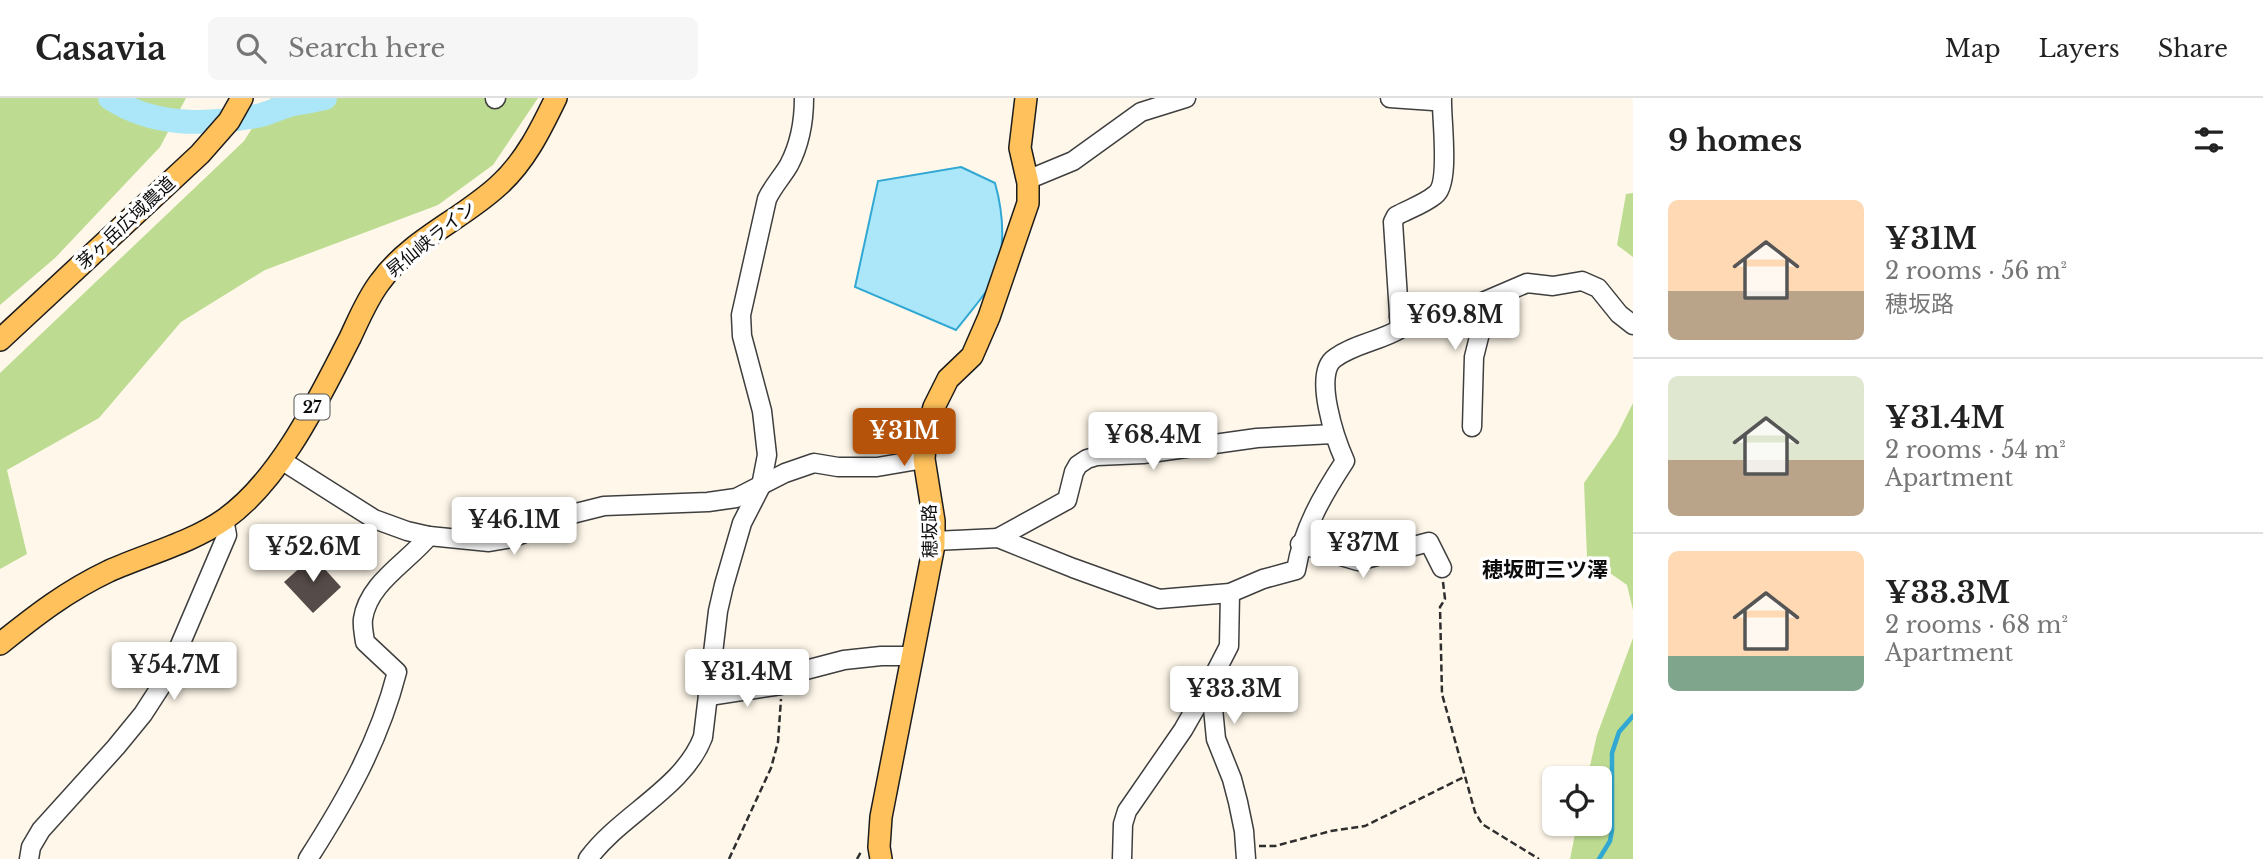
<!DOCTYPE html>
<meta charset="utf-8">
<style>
body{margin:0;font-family:"Libre Baskerville","Noto Sans JP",serif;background:#f6f6f6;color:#222;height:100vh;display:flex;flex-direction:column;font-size:26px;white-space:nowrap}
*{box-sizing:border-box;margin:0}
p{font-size:23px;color:#767676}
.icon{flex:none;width:38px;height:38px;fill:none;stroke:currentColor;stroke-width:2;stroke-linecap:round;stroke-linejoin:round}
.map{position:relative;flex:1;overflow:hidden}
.sheet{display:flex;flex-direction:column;background:#fff;width:630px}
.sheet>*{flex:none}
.buttons{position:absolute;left:1542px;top:668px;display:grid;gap:14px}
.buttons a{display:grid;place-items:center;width:70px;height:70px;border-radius:10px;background:#fff;box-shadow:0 2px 5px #0004;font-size:35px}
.price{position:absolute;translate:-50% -60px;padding:0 16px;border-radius:7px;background:#fff;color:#222;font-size:23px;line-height:46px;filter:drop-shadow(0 2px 4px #0008)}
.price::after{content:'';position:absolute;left:50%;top:42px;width:21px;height:16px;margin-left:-10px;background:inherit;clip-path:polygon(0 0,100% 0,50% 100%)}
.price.on{background:#b45309;color:#fff}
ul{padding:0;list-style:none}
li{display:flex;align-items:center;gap:21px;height:175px;padding:0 35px}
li+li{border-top:2px solid #e0e0e0}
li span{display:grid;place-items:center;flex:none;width:196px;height:140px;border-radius:10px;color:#555}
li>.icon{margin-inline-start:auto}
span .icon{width:84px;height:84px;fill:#fffc;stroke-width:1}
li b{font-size:30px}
h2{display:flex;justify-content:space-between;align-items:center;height:84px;padding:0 35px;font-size:30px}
header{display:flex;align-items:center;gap:42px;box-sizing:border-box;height:98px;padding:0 35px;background:#fff;border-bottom:2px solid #e0e0e0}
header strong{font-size:33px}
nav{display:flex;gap:38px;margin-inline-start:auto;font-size:24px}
.search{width:490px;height:63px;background:#f6f6f6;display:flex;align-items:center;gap:18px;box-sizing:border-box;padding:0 24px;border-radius:10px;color:#767676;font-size:26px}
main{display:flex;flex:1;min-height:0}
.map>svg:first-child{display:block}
.forest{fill:#bddc91}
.water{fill:#ace6f9;stroke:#30a8d3;stroke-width:2}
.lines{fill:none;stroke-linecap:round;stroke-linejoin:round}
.stream{stroke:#30a8d3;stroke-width:4.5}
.river{stroke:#ace6f9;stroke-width:24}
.building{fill:#554b48}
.minor-casing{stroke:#3f3f3f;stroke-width:21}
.major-casing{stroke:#1d1d1d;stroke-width:24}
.path{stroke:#2e2e2e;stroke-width:2.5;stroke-dasharray:7 3.5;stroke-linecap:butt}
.minor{stroke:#fff;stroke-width:18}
.major{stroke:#ffc15b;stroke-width:21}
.labels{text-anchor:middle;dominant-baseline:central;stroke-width:7;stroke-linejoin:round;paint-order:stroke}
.shield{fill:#fff;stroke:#555;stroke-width:2}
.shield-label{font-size:16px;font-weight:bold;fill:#0c0c0c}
.street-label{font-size:18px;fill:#0c0c0c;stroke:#fff}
.quarter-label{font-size:21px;font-weight:bold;fill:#0c0c0c;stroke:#fff}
</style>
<header>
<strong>Casavia</strong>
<div class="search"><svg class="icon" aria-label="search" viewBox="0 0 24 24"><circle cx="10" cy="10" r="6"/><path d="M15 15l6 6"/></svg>Search here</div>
<nav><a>Map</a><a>Layers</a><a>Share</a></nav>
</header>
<main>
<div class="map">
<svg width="1633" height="761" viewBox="0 0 1633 761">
<rect width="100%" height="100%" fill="#fff8ea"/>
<g class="forest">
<polygon points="0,0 186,0 160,49 55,160 0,207"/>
<polygon points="271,0 538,0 493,67 438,107 265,172 181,224 99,320 7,372 27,456 0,471 0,275 244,43"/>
<polygon points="1633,95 1633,159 1617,147 1626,96"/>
<polygon points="1633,305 1633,512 1627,487 1587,459 1584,385 1617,337"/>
<polygon points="1633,540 1633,761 1570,761 1577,726 1600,726 1600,681 1587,681 1597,637"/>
</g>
<path class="water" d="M 961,69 L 995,85 C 1004,117 1007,158 990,188 C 980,203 967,218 956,232 L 855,189 L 878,83 Z"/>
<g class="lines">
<polyline class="stream" points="1599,761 1610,743 1612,732 1612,655 1619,634 1633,618"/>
<path class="river" d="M 110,0 C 154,29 205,27 257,18 C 269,16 280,9 293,6 C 303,4 314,3 325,0"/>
</g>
<polygon class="building" points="313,458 341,489 313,515 284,484"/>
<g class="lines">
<g class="minor-casing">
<g id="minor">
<polyline points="495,1 496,0"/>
<polyline points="1027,82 1073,63 1141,14 1186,0"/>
<polyline points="1450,218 1527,185 1553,188 1582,183 1598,190 1619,216 1633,227"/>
<path d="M 1399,219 C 1427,217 1461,210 1480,235 L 1474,259 L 1472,329"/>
<polyline points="281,362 374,421 407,433 429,438 489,444 512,440 572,416 604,408 708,404 736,400 785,375 814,365 838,369 877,369 924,361"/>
<polyline points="998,440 1067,402 1074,374 1078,367 1087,361 1097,358 1143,356 1257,340 1333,336"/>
<path d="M 934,443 L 998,440 L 1073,470 L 1159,501 L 1230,495 L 1263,481 L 1296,472 C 1303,431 1322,398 1345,363 C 1336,343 1312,275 1335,260 C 1354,246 1380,243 1400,231 L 1393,124 L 1396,118 C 1409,111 1424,106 1435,97 C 1451,86 1441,20 1442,0 L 1433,3 L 1390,0"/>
<polyline points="1300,446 1358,463 1429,444 1442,470"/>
<polyline points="1230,495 1229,548 1212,581 1212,600 1216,641 1232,681 1238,704 1244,733 1246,761"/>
<polyline points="709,598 781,587 798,574 844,562 881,558 913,558"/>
<polyline points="29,761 31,749 41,732 116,649 143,616 165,582 227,437 224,421"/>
<path d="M 308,761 C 347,700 379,644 397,574 L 365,544 C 364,536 362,528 363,521 C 368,485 408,464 429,438"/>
<path d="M 588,761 C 620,717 684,690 703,639 L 718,513 L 724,487 L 742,425 L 761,388 L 767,357 L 762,313 L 742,238 L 741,217 L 767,101 C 773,88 782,79 789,67 C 800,46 804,24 804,0"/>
<polyline points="1122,761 1123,726 1127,713 1183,632 1211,583"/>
</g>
</g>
<g class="major-casing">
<g id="major">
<polyline points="0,242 200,56 229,23 242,0"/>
<path d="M 0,546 C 36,517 67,493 109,473 C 147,456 191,445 225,421 C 281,381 319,300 350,240 C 359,221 367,201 380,184 C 410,142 461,122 498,88 C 525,64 541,31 556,0"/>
<polyline points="881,761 879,749 881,719 934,447 934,423 924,361 926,338 934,309 948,281 972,258 989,219 1028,105 1028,85 1020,50 1026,0"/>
</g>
</g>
<g class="path">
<polyline points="1443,484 1445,501 1440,509 1442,596 1475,714 1482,726 1539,761"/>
<polyline points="1259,748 1275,748 1331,733 1365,728 1464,679"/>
<polyline points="729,761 771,670 778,644 781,601"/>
<polyline points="857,761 862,752"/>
</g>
<use href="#minor" class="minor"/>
<use href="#major" class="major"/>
</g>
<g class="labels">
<rect class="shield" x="294.5" y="296.5" width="35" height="25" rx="5"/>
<g class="shield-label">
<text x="312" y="309">27</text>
</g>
<g class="street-label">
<text transform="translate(126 125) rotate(-43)">茅ヶ岳広域農道</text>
<text transform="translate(431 141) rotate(-39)">昇仙峡ライン</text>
<text transform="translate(930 433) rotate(-91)">穂坂路</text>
</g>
<g class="quarter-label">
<text x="1545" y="472">穂坂町三ツ澤</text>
</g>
</g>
</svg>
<div class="buttons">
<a><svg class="icon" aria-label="locate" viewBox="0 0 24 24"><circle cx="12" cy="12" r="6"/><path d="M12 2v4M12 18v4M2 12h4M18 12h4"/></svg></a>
</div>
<b class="price" style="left:1455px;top:254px">¥69.8M</b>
<b class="price on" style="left:904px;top:370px">¥31M</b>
<b class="price" style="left:1153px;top:374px">¥68.4M</b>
<b class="price" style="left:514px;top:459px">¥46.1M</b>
<b class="price" style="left:1363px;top:482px">¥37M</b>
<b class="price" style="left:313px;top:486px">¥52.6M</b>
<b class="price" style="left:174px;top:604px">¥54.7M</b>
<b class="price" style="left:747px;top:611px">¥31.4M</b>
<b class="price" style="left:1234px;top:628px">¥33.3M</b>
</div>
<section class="sheet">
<h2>9 homes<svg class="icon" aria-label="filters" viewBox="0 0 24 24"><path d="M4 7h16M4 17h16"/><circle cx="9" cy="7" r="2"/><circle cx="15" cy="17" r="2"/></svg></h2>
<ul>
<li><span style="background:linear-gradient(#ffd9b3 65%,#b9a48a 0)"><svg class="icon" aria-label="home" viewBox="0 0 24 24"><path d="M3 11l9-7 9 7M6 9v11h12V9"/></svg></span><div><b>¥31M</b><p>2 rooms · 56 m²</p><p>穂坂路</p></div></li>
<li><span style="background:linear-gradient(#dfe7d0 60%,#b9a48a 0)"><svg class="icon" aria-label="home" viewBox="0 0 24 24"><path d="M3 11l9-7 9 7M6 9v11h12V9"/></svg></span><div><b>¥31.4M</b><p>2 rooms · 54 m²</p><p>Apartment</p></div></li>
<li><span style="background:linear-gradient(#ffd9b3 75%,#7fa58c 0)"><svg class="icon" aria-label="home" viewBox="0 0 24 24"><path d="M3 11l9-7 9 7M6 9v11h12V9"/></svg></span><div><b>¥33.3M</b><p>2 rooms · 68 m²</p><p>Apartment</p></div></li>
</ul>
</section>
</main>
